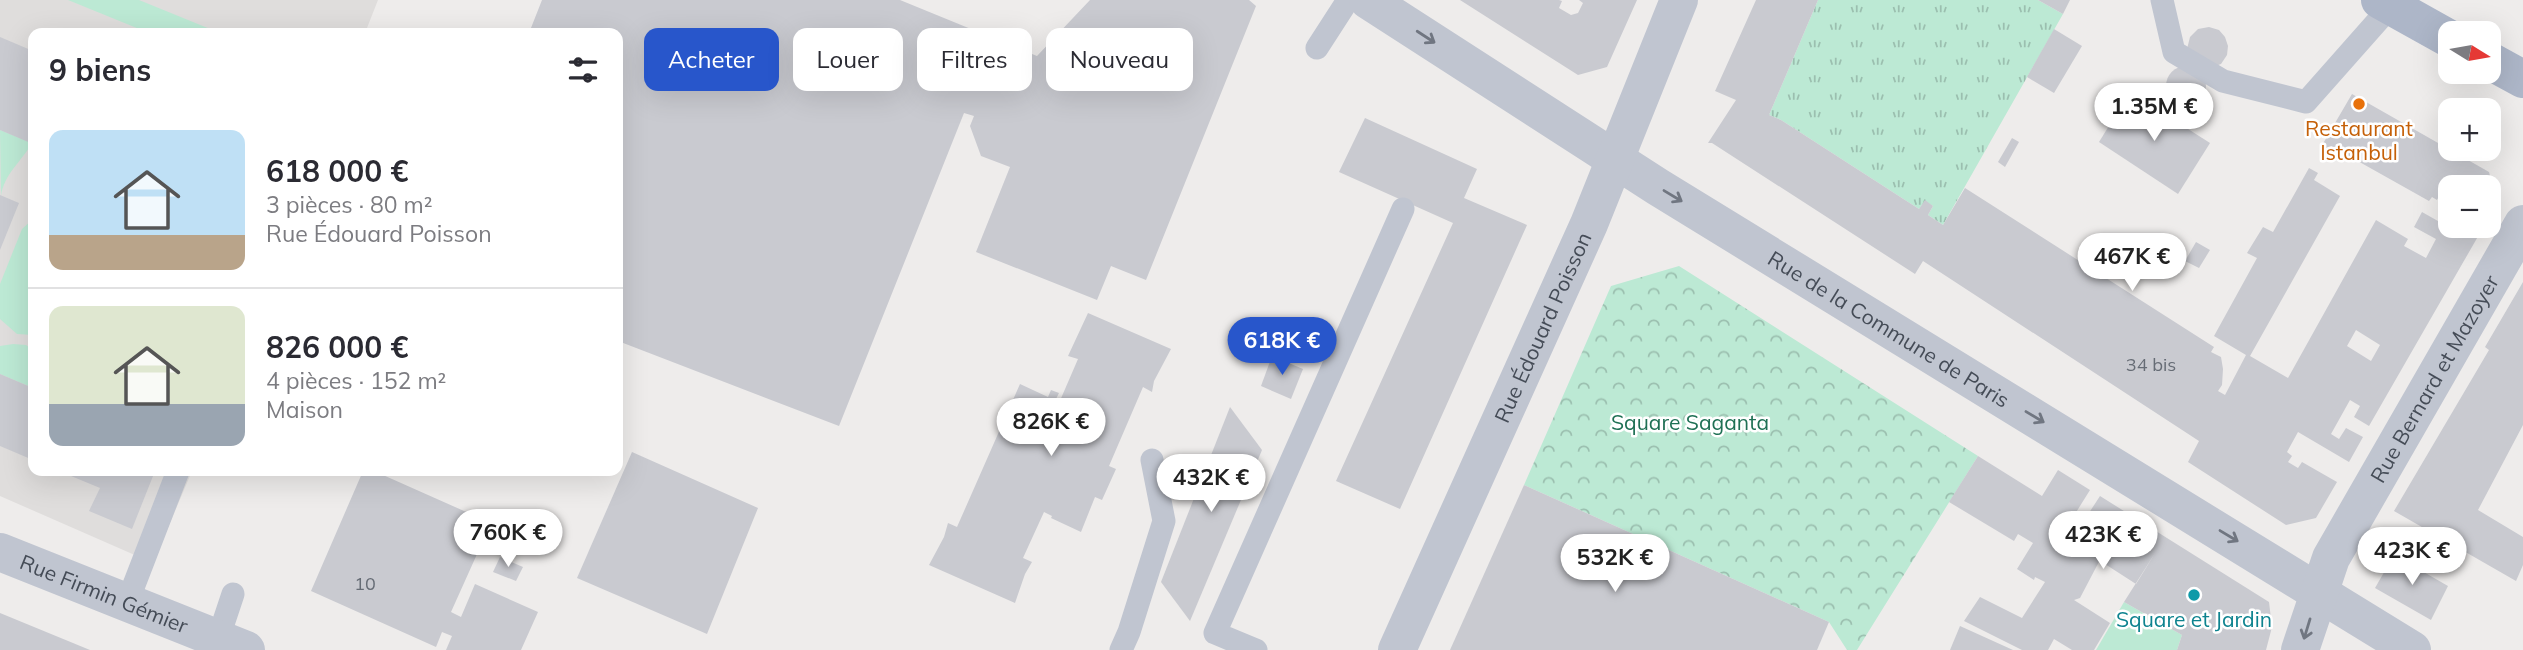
<!DOCTYPE html>
<html lang="fr">
<meta charset="utf-8">
<style>
body{margin:0;font-family:Mulish,sans-serif;background:#f7f7f7;color:#2b2b33;height:100vh;display:flex;flex-direction:column;font-size:26px;white-space:nowrap}
*{box-sizing:border-box;margin:0}
p{font-size:23px;color:#7c7c81}
.icon{flex:none;width:38px;height:38px;fill:none;stroke:currentColor;stroke-width:2;stroke-linecap:round;stroke-linejoin:round}
.map{position:relative;flex:1;overflow:hidden}
.details{position:absolute;left:28px;top:28px;width:595px;height:448px;display:flex;flex-direction:column;background:#fff;border-radius:14px;box-shadow:0 7px 28px #0002}
.details>*{flex:none}
.top-card{position:absolute;left:644px;top:28px;width:665px;height:63px;display:flex;gap:14px}
.needle{width:46px;rotate:101deg}
.tools{position:absolute;left:2438px;top:21px;display:grid;gap:14px}
.tools a{display:grid;place-items:center;width:63px;height:63px;border-radius:14px;background:#fff;box-shadow:0 7px 28px #0002;font-size:35px}
.price{position:absolute;translate:-50% -60px;padding:0 16px;border-radius:24px;background:#fff;color:#222;font-size:23px;line-height:46px;filter:drop-shadow(0 2px 4px #0008)}
.price::after{content:'';position:absolute;left:50%;top:42px;width:21px;height:16px;margin-left:-10px;background:inherit;clip-path:polygon(0 0,100% 0,50% 100%)}
.price.active{background:#2856cb;color:#fff}
ul{padding:0;list-style:none}
li{display:flex;align-items:center;gap:21px;height:175px;padding:0 21px}
li+li{border-top:2px solid #e1e1e2}
li span{display:grid;place-items:center;flex:none;width:196px;height:140px;border-radius:14px;color:#555}
li>.icon{margin-inline-start:auto}
span .icon{width:84px;height:84px;fill:#fffc;stroke-width:1}
li b{font-size:30px}
h2{display:flex;justify-content:space-between;align-items:center;height:84px;padding:0 21px;font-size:30px}
.chip{padding:0 24px;border-radius:14px;background:#fff;box-shadow:0 7px 28px #0002;font-size:24px;line-height:63px}
.chip.active{background:#2856cb;color:#fff}
.map>svg:first-child{display:block}
.education{fill:#dfdddc}
.grass{fill:url(#grass-tufts)}
.park{fill:url(#park-crowns)}
.garden{fill:#bce9d4}
.building{fill:#c9cad0;fill-rule:evenodd}
.lines{fill:none;stroke-linecap:round;stroke-linejoin:round}
.service{stroke:#c0c5d0;stroke-width:23}
.minor{stroke:#c0c5d0;stroke-width:38}
.primary{stroke:#adb6c8;stroke-width:38}
.oneway{stroke:#707681}
.food-dot{fill:#e8710a;stroke:#fff;stroke-width:2.5}
.culture-dot{fill:#0f9aa8;stroke:#fff;stroke-width:2.5}
.labels{text-anchor:middle;dominant-baseline:central;stroke-width:5;stroke-linejoin:round;paint-order:stroke}
.number-label{font-size:18px;fill:#666c75}
.food-label{font-size:21px;fill:#c56008;stroke:#fff}
.street-label{font-size:21px;fill:#454c57;stroke:#fff}
.park-label{font-size:21px;fill:#1e7054;stroke:#fff}
.culture-label{font-size:21px;fill:#0d838f;stroke:#fff}
</style>
<div class="map">
<svg width="2523" height="650" viewBox="0 0 2523 650">
<defs>
<pattern id="grass-tufts" width="24" height="20" patternUnits="userSpaceOnUse" patternTransform="scale(1.75)"><rect width="24" height="20" fill="#bce9d4"/><path d="M3 7l-1-3M5 7V3M7 7l1-3M15 17l-1-3M17 17v-4M19 17l1-3" fill="none" stroke="#9bbfaf"/></pattern>
<pattern id="park-crowns" width="20" height="18" patternUnits="userSpaceOnUse" patternTransform="scale(1.75)"><rect width="20" height="18" fill="#bce9d4"/><path d="M2 6a3 3 0 1 1 6 0M12 15a3 3 0 1 1 6 0" fill="none" stroke="#9bbfaf"/></pattern>
</defs>
<rect width="100%" height="100%" fill="#eeeceb"/>
<polygon class="education" points="0,0 378,0 365,33 33,33 33,471 192,471 153,563 0,496"/>
<polygon class="grass" points="1818,0 2038,0 2063,14 1943,225 1928,215 1933,206 1925,201 1919,209 1781,120 1769,115"/>
<polygon class="park" points="1679,266 1978,456 1857,650 1847,650 1829,622 1524,485 1611,286"/>
<g class="garden">
<polygon points="68,0 139,0 220,33 149,33"/>
<path d="M 0,130 L 32,143 C 22,161 4,174 1,196 Z"/>
<polygon points="33,219 33,335 17,334 0,319 0,284 22,229"/>
<polygon points="13,344 26,345 33,350 33,388 0,374 0,346"/>
<polygon points="2124,602 2182,635 2177,650 2096,650"/>
</g>
<g class="building">
<polygon points="542,0 900,0 1037,56 1090,0 1249,0 1256,6 1146,280 1111,266 1097,300 976,252 1010,167 981,156 970,126 974,116 964,113 839,426 618,341 618,33 529,33"/>
<polygon points="1460,0 1559,0 1562,1 1559,8 1571,15 1578,13 1583,3 1579,0 1637,0 1607,67 1578,75"/>
<path d="M 1756,0 L 1818,0 L 1769,115 L 1781,120 L 1919,209 L 1925,200 L 1933,206 L 1928,215 L 1943,225 L 1965,188 L 2214,347 L 2211,352 L 2221,357 L 2223,369 L 2222,385 L 2218,391 L 2225,395 L 2246,355 L 2214,336 L 2257,258 L 2247,253 L 2263,227 L 2273,232 L 2309,168 L 2318,173 L 2314,180 L 2340,196 L 2250,356 L 2288,378 L 2376,220 L 2408,239 L 2404,246 L 2426,258 L 2436,239 L 2414,227 L 2422,212 L 2445,225 L 2450,218 L 2450,226 L 2484,226 L 2369,426 L 2354,417 L 2360,406 L 2350,400 L 2331,434 L 2339,439 L 2346,428 L 2363,437 L 2349,462 L 2298,432 L 2287,452 L 2292,456 L 2288,462 L 2298,468 L 2302,462 L 2337,482 L 2316,518 L 2286,525 L 2188,462 L 2199,441 L 1923,261 L 1915,274 L 1712,143 L 1708,143 L 1736,100 L 1715,91 L 1716,89 ZM 2356,330 L 2380,345 L 2371,361 L 2347,346 Z"/>
<polygon points="2038,0 2070,0 2063,14"/>
<polygon points="2209,27 2219,30 2225,37 2228,46 2227,55 2221,64 2210,68 2187,49 2190,37 2198,29"/>
<polygon points="2054,29 2082,46 2054,93 2027,77"/>
<polygon points="0,37 33,51 33,144 0,130"/>
<circle cx="2186" cy="86" r="20"/>
<polygon points="2130,92 2210,143 2178,194 2099,142"/>
<polygon points="2352,94 2489,172 2497,202 2488,218 2488,187 2450,187 2450,217 2439,211 2446,198 2440,194 2437,200 2432,197 2429,201 2331,146 2328,151 2321,147"/>
<polygon points="1365,118 1477,169 1464,198 1527,225 1400,509 1336,481 1453,223 1339,172"/>
<polygon points="2012,138 2019,142 2005,167 1998,162"/>
<polygon points="0,195 19,203 0,250"/>
<polygon points="2196,242 2210,250 2199,268 2185,261"/>
<polygon points="2523,282 2523,425 2478,510 2523,537 2523,565 2516,581 2394,511 2489,350 2485,347"/>
<polygon points="1088,313 1171,349 1154,381 1152,392 1143,387 1109,466 1116,469 1102,500 1095,497 1081,532 1051,518 1052,516 1044,512 1023,558 1032,562 1025,574 1015,603 929,565 944,537 948,523 957,527 1020,384 1048,397 1051,390 1059,393 1055,401 1059,403 1078,359 1068,356"/>
<polygon points="1272,356 1303,369 1291,399 1261,386"/>
<polygon points="0,374 33,388 33,460 0,446"/>
<polygon points="1230,407 1262,450 1190,621 1161,582"/>
<polygon points="632,452 758,508 707,634 577,578"/>
<polygon points="1978,456 2042,496 2058,470 2090,490 2065,530 2074,536 2100,496 2269,602 2272,627 2266,650 2177,650 2182,635 2124,602 2157,550 2136,584 2105,564 2108,559 2102,556 2080,598 2074,600 2110,623 2094,650 2072,650 2054,639 2048,650 2022,650 1964,621 1980,597 2022,618 2045,582 2035,577 2034,580 2017,569 2033,543 2018,534 2014,541 1949,502"/>
<polygon points="59,471 155,471 132,529 89,511 100,488"/>
<polygon points="363,471 374,471 491,523 451,612 461,617 475,584 538,612 521,650 446,650 452,636 442,632 436,647 311,591"/>
<polygon points="1524,485 1829,622 1817,650 1450,650"/>
<polygon points="505,525 522,532 515,550 498,543"/>
<polygon points="2394,555 2448,586 2431,620 2375,588"/>
<polygon points="500,557 523,567 516,581 493,572"/>
<polygon points="0,613 90,650 0,650"/>
<polygon points="1960,626 2013,650 1950,650"/>
</g>
<g class="lines">
<g class="service">
<polyline points="2162,0 2174,52 2223,81 2306,102 2391,6"/>
<polyline points="1317,48 1348,0"/>
<polyline points="127,603 178,471"/>
<polyline points="218,639 233,594"/>
<polyline points="1121,650 1129,632 1164,521 1152,460"/>
<polyline points="1256,650 1215,633 1403,209"/>
</g>
<g class="minor">
<path id="s1" d="M 1368,0 L 1658,187 L 2412,650"/>
<path id="s2" d="M 0,552 L 246,650"/>
<path id="s3" d="M 1397,650 L 1589,224 L 1679,0"/>
<path id="s4" d="M 2300,650 L 2331,558 L 2523,224"/>
</g>
<g class="primary">
<polyline points="2380,0 2450,39"/>
<polyline points="2488,60 2523,79"/>
</g>
</g>
<defs><path id="oneway-shaft" d="M-6 0H5M1.5-3L5.5 0L1.5 3" fill="none" stroke-width="1.6" stroke-linecap="round" stroke-linejoin="round" transform="scale(1.75)"/></defs>
<g class="oneway">
<use href="#oneway-shaft" transform="translate(1426 37) rotate(33)"/>
<use href="#oneway-shaft" transform="translate(1673 196) rotate(31)"/>
<use href="#oneway-shaft" transform="translate(2035 417) rotate(31)"/>
<use href="#oneway-shaft" transform="translate(2229 536) rotate(31)"/>
<use href="#oneway-shaft" transform="translate(2307 629) rotate(107)"/>
</g>
<circle class="food-dot" cx="2359" cy="104" r="7"/>
<circle class="culture-dot" cx="2194" cy="595" r="7"/>
<g class="labels">
<g class="number-label">
<text x="2151" y="364">34 bis</text>
<text x="365" y="583">10</text>
</g>
<g class="food-label">
<text x="2359" y="128">Restaurant<tspan x="2359" dy="24">Istanbul</tspan></text>
</g>
<g class="street-label">
<text stroke="none"><textPath href="#s3" startOffset="354">Rue Édouard Poisson</textPath></text>
<text stroke="none"><textPath href="#s1" startOffset="616">Rue de la Commune de Paris</textPath></text>
<text stroke="none"><textPath href="#s4" startOffset="304">Rue Bernard et Mazoyer</textPath></text>
<text stroke="none"><textPath href="#s2" startOffset="112">Rue Firmin Gémier</textPath></text>
</g>
<g class="park-label">
<text x="1690" y="422">Square Saganta</text>
</g>
<g class="culture-label">
<text x="2194" y="619">Square et Jardin</text>
</g>
</g>
</svg>
<div class="tools">
<a><svg class="needle" viewBox="-14 -14 28 28"><path d="M0-13l5 13h-10z" fill="#e53935"/><path d="M0 13l5-13h-10z" fill="#7c7c81"/></svg></a>
<a>+</a>
<a>−</a>
</div>
<b class="price" style="left:2154px;top:143px">1.35M €</b>
<b class="price" style="left:2132px;top:293px">467K €</b>
<b class="price active" style="left:1282px;top:377px">618K €</b>
<b class="price" style="left:1051px;top:458px">826K €</b>
<b class="price" style="left:1211px;top:514px">432K €</b>
<b class="price" style="left:508px;top:569px">760K €</b>
<b class="price" style="left:2103px;top:571px">423K €</b>
<b class="price" style="left:2412px;top:587px">423K €</b>
<b class="price" style="left:1615px;top:594px">532K €</b>
<div class="top-card">
<a class="chip active">Acheter</a>
<a class="chip">Louer</a>
<a class="chip">Filtres</a>
<a class="chip">Nouveau</a>
</div>
<section class="details">
<h2>9 biens<svg class="icon" aria-label="filters" viewBox="0 0 24 24"><path d="M4 7h16M4 17h16"/><circle cx="9" cy="7" r="2"/><circle cx="15" cy="17" r="2"/></svg></h2>
<ul>
<li><span style="background:linear-gradient(#bfe0f5 75%,#b9a48a 0)"><svg class="icon" aria-label="home" viewBox="0 0 24 24"><path d="M3 11l9-7 9 7M6 9v11h12V9"/></svg></span><div><b>618 000 €</b><p>3 pièces · 80 m²</p><p>Rue Édouard Poisson</p></div></li>
<li><span style="background:linear-gradient(#dfe7d0 70%,#9aa5b1 0)"><svg class="icon" aria-label="home" viewBox="0 0 24 24"><path d="M3 11l9-7 9 7M6 9v11h12V9"/></svg></span><div><b>826 000 €</b><p>4 pièces · 152 m²</p><p>Maison</p></div></li>
</ul>
</section>
</div>
